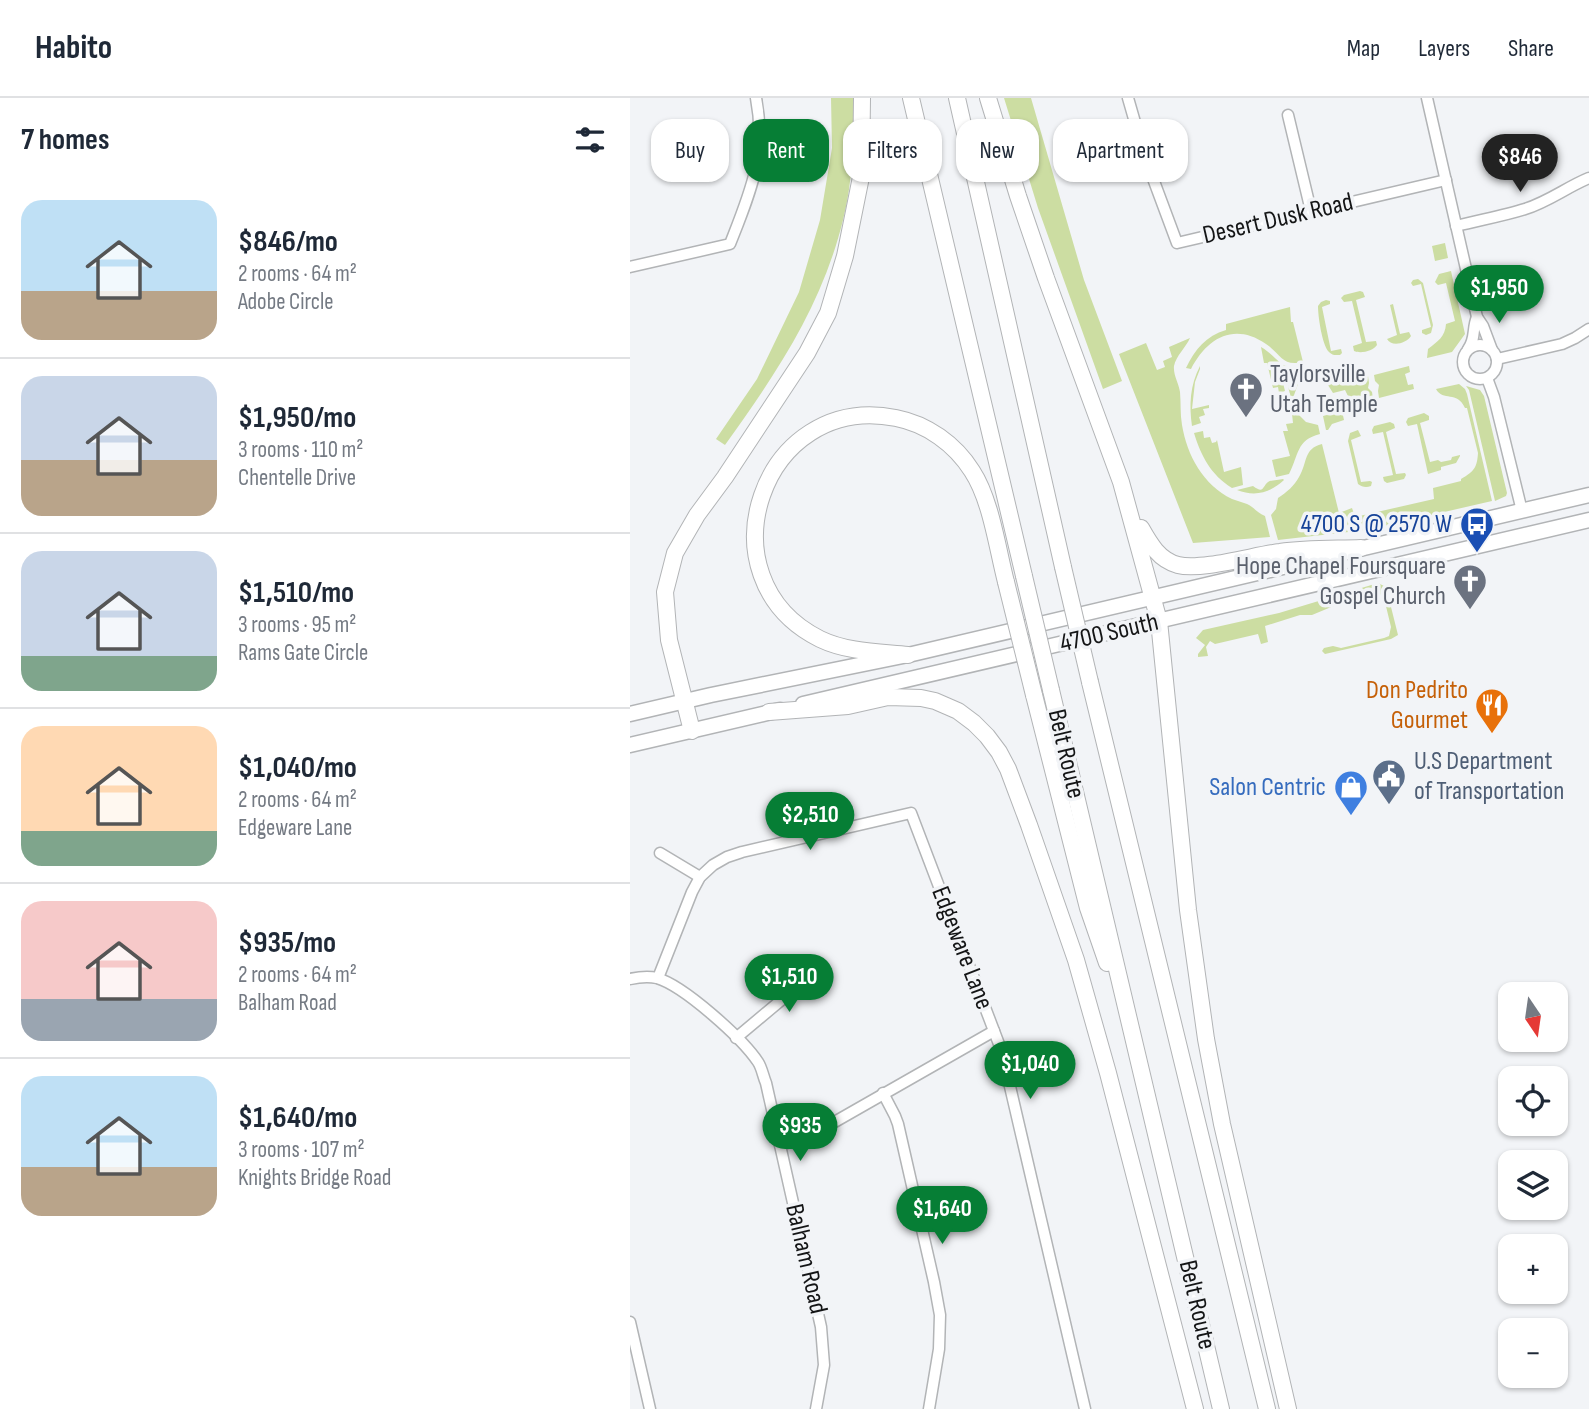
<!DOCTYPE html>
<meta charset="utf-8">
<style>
body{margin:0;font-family:"Sofia Sans Condensed",sans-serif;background:#f2f2f3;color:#1f2937;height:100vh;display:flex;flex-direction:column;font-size:26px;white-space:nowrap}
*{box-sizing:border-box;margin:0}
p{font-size:23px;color:#747a83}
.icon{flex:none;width:38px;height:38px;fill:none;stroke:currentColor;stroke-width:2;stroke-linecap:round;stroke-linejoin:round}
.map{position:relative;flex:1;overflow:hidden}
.panel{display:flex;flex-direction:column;background:#fff;width:630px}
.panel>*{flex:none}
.guide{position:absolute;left:21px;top:21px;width:665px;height:63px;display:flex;gap:14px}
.needle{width:46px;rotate:167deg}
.fabs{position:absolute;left:868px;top:884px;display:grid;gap:14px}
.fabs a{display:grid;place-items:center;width:70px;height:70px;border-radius:14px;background:#fff;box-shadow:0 2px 5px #0004;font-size:35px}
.price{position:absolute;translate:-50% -60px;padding:0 16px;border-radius:24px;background:#067e35;color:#fff;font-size:23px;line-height:46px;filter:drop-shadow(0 2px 4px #0008)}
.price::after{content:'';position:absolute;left:50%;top:42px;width:21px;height:16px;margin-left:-10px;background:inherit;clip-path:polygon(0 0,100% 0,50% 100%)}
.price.selected{background:#222;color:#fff}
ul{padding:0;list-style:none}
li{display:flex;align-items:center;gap:21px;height:175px;padding:0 21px}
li+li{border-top:2px solid #e0e1e3}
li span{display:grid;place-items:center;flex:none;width:196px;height:140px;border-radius:21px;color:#555}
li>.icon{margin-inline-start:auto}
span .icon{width:84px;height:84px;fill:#fffc;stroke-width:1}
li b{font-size:30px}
h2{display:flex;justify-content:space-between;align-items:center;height:84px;padding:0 21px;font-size:30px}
.chip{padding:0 24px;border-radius:21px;background:#fff;box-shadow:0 2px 5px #0004;font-size:24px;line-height:63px}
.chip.selected{background:#067e35;color:#fff}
header{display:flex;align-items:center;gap:42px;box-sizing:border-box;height:98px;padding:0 35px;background:#fff;border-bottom:2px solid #e0e1e3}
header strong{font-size:33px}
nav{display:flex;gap:38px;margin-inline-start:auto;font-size:24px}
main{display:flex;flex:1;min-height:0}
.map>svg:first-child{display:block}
.green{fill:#ccdda2}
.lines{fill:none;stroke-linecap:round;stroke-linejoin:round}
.minor-casing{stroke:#b2b4b6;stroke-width:13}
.major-casing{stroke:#b2b4b6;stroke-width:17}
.highway-casing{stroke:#b2b4b6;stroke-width:18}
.minor{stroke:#fff;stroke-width:10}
.major{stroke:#fff;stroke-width:14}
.highway{stroke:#fff;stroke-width:16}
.highway-bridge-casing{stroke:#b2b4b6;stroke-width:18;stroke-linecap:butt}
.highway-bridge{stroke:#fff;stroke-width:16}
.labels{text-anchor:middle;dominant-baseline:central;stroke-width:7;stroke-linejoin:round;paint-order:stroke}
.street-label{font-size:26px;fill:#141516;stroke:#f2f4f7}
.worship-label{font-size:26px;fill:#5b616d;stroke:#f2f4f7;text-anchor:start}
.transit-label{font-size:26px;fill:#164399;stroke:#f2f4f7;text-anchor:end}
.food-label{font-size:26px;fill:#c56008;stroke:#f2f4f7;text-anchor:end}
.service-label{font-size:26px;fill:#4e5e75;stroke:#f2f4f7;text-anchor:start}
.shop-label{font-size:26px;fill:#366cbe;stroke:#f2f4f7;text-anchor:end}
</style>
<header>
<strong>Habito</strong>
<nav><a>Map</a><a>Layers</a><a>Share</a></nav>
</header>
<main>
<section class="panel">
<h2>7 homes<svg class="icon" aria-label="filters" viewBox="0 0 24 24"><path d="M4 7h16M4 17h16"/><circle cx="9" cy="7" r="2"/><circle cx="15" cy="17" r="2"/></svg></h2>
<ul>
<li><span style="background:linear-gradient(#bfe0f5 65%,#b9a48a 0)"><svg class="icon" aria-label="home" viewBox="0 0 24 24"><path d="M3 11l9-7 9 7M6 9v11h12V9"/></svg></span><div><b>$846/mo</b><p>2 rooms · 64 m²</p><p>Adobe Circle</p></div></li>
<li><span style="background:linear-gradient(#c9d6e8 60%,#b9a48a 0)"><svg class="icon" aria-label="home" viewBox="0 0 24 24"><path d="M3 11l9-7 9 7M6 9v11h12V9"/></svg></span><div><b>$1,950/mo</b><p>3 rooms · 110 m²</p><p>Chentelle Drive</p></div></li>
<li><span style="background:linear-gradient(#c9d6e8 75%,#7fa58c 0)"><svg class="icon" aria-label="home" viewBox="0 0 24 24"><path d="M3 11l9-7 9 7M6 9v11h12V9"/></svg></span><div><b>$1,510/mo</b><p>3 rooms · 95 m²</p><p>Rams Gate Circle</p></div></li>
<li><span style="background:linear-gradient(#ffd9b3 75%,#7fa58c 0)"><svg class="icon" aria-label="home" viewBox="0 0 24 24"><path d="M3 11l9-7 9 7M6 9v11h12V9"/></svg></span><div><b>$1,040/mo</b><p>2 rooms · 64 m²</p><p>Edgeware Lane</p></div></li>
<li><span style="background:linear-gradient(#f6c9c9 70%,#9aa5b1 0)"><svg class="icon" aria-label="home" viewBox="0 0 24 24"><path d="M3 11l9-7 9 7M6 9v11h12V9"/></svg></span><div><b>$935/mo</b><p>2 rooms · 64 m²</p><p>Balham Road</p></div></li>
<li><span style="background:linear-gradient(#bfe0f5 65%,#b9a48a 0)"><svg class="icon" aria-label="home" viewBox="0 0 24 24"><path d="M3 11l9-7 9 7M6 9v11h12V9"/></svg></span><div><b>$1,640/mo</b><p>3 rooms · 107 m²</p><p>Knights Bridge Road</p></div></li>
</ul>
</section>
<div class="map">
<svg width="959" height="1311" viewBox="0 0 959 1311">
<rect width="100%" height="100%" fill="#f2f4f7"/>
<g class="green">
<path d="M 201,0 L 224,0 C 224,41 223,82 213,122 C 192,208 146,276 95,347 L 86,341 L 127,281 L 169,194 L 190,122 L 202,50 Z"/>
<polygon points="374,0 401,0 454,182 492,283 473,291 408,110"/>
<polygon points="815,145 818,160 805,163 802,148"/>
<path d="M 821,173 L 835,236 L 822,254 L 797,260 L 798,251 C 808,243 815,239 816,226 L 825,223 L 816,185 L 808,187 L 805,184 L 809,176 Z"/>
<polygon points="788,181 793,185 803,227 801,235 796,237 792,235 792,232 801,229 791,186 783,188 781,185 783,182"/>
<path d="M 730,193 L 733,194 L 735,199 L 726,202 L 736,244 L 746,243 L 747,247 C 743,253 731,256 724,253 L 723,248 L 732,245 L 722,203 L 714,204 L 711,200 L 714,197 Z"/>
<path d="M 696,202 L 700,203 L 700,206 L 692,209 L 701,253 L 711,251 L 712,255 L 710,257 C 705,257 703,258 699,254 C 692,247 688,218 688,208 L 691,204 Z"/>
<path d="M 763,206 L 770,236 L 779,234 L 781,238 C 776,246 761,249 757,241 L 767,237 L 760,207 Z"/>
<path d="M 660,209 L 661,224 L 663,224 L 673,264 C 652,269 651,256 636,246 C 604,224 577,240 561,271 L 556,270 C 565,251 576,238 596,232 L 596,226 Z"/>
<path d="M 560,240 C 556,249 546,258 544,268 C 543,277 549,286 550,294 C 551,305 550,316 552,327 C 557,357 573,387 602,401 C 607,403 612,404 617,406 C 624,409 627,415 635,418 L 640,439 L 563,445 L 489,256 L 516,245 L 527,272 L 535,269 L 533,263 L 542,259 L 539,249 Z"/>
<path d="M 631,249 C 651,261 648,272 675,270 L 677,279 L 668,286 L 663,300 L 661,301 L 658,288 L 666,285 L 664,275 L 651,277 L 655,293 L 649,295 L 648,289 L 643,290 L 637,265 L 634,265 Z"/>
<path d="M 570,268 L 570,271 L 565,284 L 562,311 L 579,307 L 579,310 L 573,311 L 575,317 L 569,319 L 571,325 L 562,328 C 559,307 560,287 570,268 Z"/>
<polygon points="779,268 780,274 775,276 778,287 783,286 784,291 749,300 748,293 749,287 745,283 744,277"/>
<polygon points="684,271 689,274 702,273 705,282 685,286 682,273"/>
<polygon points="738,278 739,285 738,290 742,294 743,301 704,310 705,301 718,298 715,292 703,295 698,287"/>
<path d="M 829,286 L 835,291 L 837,296 L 862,403 L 736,432 L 648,442 L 641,417 L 646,411 L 648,400 C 657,394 664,388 669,379 C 678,364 673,351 692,346 L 709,415 L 722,410 L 725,419 L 804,401 L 803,390 L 831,383 L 831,381 C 845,373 847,369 848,355 L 837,310 L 835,310 C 827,292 813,304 806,291 Z"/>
<polygon points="836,288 850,292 854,298 877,395 876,398 865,403 839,292"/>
<polygon points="712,313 714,322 702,326 698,332 696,332 693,318"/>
<path d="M 667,315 L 676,324 L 688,327 L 690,336 C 666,342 669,357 659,376 L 646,379 L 642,362 L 660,358 L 653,333 L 658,333 L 656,326 L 663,325 L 662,316 Z"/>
<polygon points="794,315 799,318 799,322 790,325 800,364 808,362 811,364 821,362 822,359 830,357 830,358 826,365 811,369 811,372 798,376 787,326 778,328 776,324 778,320"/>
<polygon points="760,324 764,326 765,330 756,334 766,376 775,375 776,377 774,381 757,385 754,383 753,379 763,377 753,334 743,336 742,332 744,328"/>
<path d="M 728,332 L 731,338 L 721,342 L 731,384 L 740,383 L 742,384 L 741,388 C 736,390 732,389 728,386 L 718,343 L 720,335 Z"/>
<path d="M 573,333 L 574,340 L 580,339 L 582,345 L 586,344 L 587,342 L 594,374 L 611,369 L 613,387 L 602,390 C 581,377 571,358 564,335 Z"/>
<path d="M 653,381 L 654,382 C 640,395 625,399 607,392 L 623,388 C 634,396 632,389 638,384 C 641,382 649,382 653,381 Z"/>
<polygon points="748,485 756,489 768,537 761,541 695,556 692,553 694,550 703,548 711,550 754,540 759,538 761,529 754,500 750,496 747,495 734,500 706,507 682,517 670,517 635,528 638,544 631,546 628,536 585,546 580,543 576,549 578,558 568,559 568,556 575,547 566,540 573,532 649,515"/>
</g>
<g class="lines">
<g class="minor-casing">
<g id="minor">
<polyline points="498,0 515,59 547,145 816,82"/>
<polyline points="797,0 847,219 853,228 862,252"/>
<polyline points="658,17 681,113"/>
<path d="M 826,128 C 849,122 873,118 895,111 C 918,104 937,89 959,80"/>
<path d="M 0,169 L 100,146 C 120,95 137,57 126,0"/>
<circle cx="850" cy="264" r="17"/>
<path d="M 838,251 C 846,241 842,230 847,219"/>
<polyline points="867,261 932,246 945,240 959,231"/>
<polyline points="857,280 864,299 892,413"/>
<polyline points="30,755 70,779"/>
<polyline points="28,880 62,794 70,779 83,767 97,759 112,754 281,715 372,954 455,1311"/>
<path d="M 0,881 C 9,879 18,878 27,880 C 54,888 112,940 128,964 C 132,970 133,978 136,985 L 191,1229 L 194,1267 L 186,1311"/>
<polyline points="106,940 192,868"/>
<polyline points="253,995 265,1018 268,1026 304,1184 310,1217 309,1251 299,1311"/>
<polyline points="150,1047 180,1038 364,933"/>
<polyline points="0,1224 20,1311"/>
</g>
</g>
<g class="major-casing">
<g id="major">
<polyline points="173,606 959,422"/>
<polyline points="0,616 81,597 278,557 959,397"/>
<polyline points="0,647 150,612"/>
</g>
</g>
<g class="highway-casing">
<g id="highway">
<polyline points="281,0 394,478"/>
<polyline points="327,0 433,469"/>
<polyline points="358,0 388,98 416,180 491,384 529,523 558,812 576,941 592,1026 658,1311"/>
<path d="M 511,430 C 520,446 529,462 548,467 C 571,473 625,457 650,454 C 677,450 704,451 731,450"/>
<path d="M 278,557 C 248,554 217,554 190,541 C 68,480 132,293 266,320 C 297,326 325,346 342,373 C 361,402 367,449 376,484"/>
<polyline points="460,584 637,1311"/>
<polyline points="421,592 591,1311"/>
<polyline points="404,597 458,810 477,865"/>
<polyline points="139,614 218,608 258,599 291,600 305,603 328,613 344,625 357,638 369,654 378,671 399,727 446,862 478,975 565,1311"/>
<polyline points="62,633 39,542 35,494 45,455 67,417 95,379 177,255 198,215 215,158 231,79 232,0"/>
</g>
</g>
<use href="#minor" class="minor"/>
<use href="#major" class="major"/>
<use href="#highway" class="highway"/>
<g class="highway-bridge-casing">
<g id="highway-bridge">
<polyline points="433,469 460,584"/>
<polyline points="394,478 421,592"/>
<polyline points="376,484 404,597"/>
</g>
</g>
<use href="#highway-bridge" class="highway-bridge"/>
</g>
<defs>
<g id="church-pin" transform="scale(1.75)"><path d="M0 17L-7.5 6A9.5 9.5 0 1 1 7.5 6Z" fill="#6b7280" stroke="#f2f4f7"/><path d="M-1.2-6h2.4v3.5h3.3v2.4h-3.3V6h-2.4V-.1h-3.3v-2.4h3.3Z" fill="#fff"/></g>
<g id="bus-pin" transform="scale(1.75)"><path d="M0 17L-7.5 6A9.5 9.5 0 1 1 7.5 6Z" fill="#1a4fb4" stroke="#f2f4f7"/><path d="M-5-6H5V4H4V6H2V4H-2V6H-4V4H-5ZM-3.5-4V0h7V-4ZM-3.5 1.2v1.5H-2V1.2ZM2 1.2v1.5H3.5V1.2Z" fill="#fff"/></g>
<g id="restaurant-pin" transform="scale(1.75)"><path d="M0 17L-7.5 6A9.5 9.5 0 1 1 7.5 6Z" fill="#e8710a" stroke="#f2f4f7"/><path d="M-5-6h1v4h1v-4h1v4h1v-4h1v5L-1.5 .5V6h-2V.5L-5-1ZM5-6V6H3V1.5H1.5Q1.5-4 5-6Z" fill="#fff"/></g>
<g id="civic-pin" transform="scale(1.75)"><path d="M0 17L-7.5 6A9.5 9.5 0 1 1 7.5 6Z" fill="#5c6f8a" stroke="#f2f4f7"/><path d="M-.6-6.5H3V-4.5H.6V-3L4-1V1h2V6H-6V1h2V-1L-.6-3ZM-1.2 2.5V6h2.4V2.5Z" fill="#fff"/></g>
<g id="shop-pin" transform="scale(1.75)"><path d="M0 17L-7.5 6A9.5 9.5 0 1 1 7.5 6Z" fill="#3f7fe0" stroke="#f2f4f7"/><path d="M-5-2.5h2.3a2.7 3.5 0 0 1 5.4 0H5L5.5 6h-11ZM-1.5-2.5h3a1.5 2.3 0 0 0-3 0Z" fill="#fff"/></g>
</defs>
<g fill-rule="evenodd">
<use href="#church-pin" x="616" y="291"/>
<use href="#bus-pin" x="847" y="426"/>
<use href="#church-pin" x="840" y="483"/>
<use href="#restaurant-pin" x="862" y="607"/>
<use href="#civic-pin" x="759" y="678"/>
<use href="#shop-pin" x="721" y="689"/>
</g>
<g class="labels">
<g class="street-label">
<text transform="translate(648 121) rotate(-13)">Desert Dusk Road</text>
<text transform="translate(479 535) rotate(-13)">4700 South</text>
<text transform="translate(436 656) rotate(77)">Belt Route</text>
<text transform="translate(332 850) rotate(69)">Edgeware Lane</text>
<text transform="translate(176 1161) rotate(77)">Balham Road</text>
<text transform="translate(567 1207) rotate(77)">Belt Route</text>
</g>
<g class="worship-label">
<text x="640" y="276">Taylorsville<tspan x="640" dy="30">Utah Temple</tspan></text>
<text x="816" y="468" text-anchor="end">Hope Chapel Foursquare<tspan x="816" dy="30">Gospel Church</tspan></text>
</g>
<g class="transit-label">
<text x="822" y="426">4700 S @ 2570 W</text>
</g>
<g class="food-label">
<text x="838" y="592">Don Pedrito<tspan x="838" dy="30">Gourmet</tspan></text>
</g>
<g class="service-label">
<text x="784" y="663">U.S Department<tspan x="784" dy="30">of Transportation</tspan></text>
</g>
<g class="shop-label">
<text x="696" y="689">Salon Centric</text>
</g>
</g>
</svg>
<div class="fabs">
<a><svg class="needle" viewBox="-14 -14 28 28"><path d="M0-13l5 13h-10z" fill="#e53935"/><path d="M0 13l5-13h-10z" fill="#747a83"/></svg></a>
<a><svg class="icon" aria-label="locate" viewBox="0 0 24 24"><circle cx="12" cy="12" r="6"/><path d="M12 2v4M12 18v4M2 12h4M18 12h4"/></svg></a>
<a><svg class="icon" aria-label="layers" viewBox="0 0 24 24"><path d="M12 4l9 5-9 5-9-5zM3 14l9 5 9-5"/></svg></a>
<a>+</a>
<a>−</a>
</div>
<b class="price selected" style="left:890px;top:96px">$846</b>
<b class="price" style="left:869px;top:227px">$1,950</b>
<b class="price" style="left:180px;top:754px">$2,510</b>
<b class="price" style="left:159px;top:916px">$1,510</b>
<b class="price" style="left:400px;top:1003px">$1,040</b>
<b class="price" style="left:170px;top:1065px">$935</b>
<b class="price" style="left:312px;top:1148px">$1,640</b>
<div class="guide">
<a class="chip">Buy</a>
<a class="chip selected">Rent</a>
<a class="chip">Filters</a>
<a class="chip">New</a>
<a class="chip">Apartment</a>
</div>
</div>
</main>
